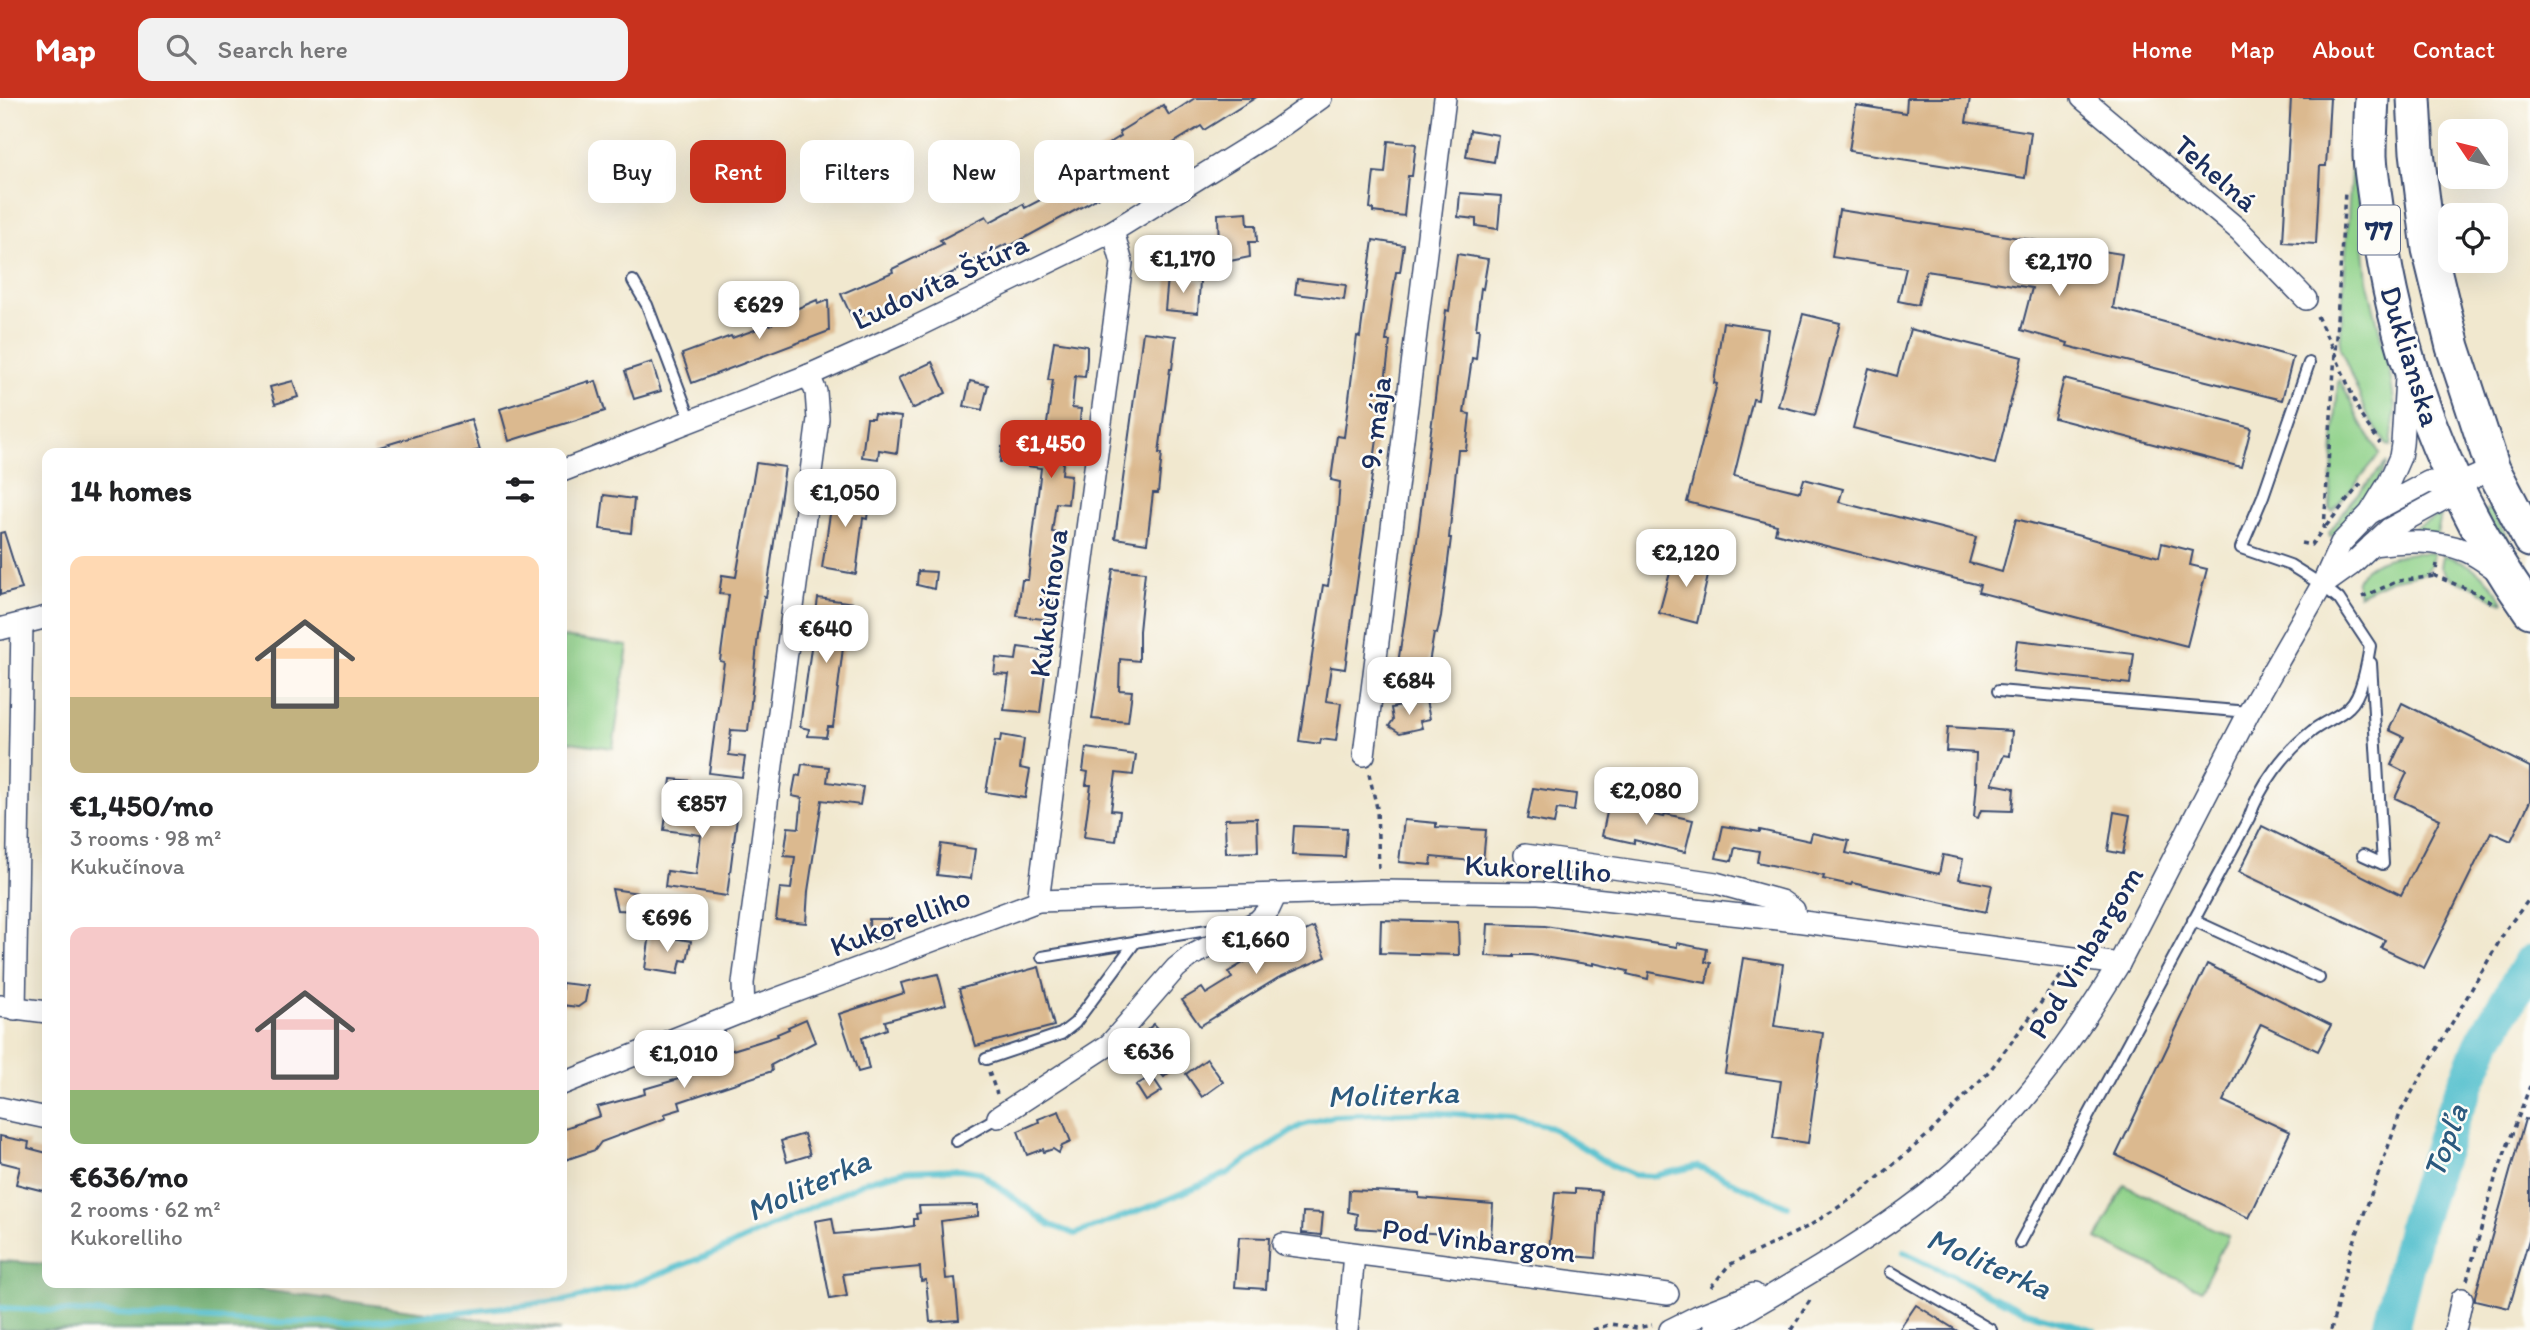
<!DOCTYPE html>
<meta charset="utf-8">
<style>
body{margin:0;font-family:Itim,sans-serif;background:#f2f2f2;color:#202124;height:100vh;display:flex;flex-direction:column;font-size:26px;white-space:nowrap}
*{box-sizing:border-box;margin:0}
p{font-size:23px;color:#757577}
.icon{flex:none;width:38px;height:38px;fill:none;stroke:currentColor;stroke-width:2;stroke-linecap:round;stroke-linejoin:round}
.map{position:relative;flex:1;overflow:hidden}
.details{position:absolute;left:42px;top:350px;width:525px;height:840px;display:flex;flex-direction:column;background:#fff;border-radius:14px;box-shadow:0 7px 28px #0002}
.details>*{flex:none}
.banner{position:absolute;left:588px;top:42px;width:665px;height:63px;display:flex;gap:14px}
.needle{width:46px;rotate:305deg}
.buttons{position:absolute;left:2438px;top:21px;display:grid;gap:14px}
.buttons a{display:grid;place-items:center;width:70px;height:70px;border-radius:14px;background:#fff;box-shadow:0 7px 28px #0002;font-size:35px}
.price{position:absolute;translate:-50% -60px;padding:0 16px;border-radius:14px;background:#fff;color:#222;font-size:23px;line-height:46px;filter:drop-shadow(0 2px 4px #0008)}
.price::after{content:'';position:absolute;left:50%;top:42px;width:21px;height:16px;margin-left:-10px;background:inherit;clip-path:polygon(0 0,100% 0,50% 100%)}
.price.selected{background:#c8321e;color:#fff}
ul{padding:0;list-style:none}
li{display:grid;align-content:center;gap:14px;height:371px;padding:0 28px}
li span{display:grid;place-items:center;height:217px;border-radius:14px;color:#555}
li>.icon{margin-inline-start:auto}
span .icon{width:126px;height:126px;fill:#fffc;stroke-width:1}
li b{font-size:30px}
h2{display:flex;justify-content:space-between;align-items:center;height:84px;padding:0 28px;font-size:30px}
.chip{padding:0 24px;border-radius:14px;background:#fff;box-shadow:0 7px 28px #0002;font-size:24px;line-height:63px}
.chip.selected{background:#c8321e;color:#fff}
header{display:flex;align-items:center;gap:42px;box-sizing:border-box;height:98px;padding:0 35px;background:#c8321e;color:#fff}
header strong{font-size:33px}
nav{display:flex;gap:38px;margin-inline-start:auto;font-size:24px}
.search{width:490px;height:63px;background:#f2f2f2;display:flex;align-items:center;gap:18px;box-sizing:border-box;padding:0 24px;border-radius:14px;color:#757577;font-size:26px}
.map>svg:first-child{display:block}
.green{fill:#90d28a;stroke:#568074;stroke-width:2}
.forest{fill:#74b476;stroke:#48726a;stroke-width:2}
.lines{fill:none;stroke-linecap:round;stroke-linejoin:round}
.stream{stroke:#53bfcd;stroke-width:6}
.river{stroke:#53bfcd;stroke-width:37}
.building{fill:#dbb98f}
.service-casing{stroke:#3b4b6f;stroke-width:14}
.minor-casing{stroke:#3b4b6f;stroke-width:24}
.primary-casing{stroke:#3b4b6f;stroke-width:37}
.path{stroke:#3b4b6f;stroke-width:3.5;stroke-dasharray:5 5;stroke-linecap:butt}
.service{stroke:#fff;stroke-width:10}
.minor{stroke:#fff;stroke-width:21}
.primary{stroke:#fff;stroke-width:33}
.labels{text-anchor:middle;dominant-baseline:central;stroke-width:5;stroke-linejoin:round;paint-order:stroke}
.shield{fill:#fdfcf7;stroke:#5f6c8c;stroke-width:2}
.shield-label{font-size:28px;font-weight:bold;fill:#1b2f5e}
.street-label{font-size:30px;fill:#1b2f5e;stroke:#fdfcf7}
.water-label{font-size:32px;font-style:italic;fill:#2c5a7f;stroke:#fdfcf7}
</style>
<header>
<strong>Map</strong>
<div class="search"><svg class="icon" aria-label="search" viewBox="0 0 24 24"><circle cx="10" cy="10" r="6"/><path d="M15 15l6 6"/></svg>Search here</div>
<nav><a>Home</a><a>Map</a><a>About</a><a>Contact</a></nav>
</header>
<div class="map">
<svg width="2530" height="1232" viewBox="0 0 2530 1232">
<rect width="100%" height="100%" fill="#fdfcf7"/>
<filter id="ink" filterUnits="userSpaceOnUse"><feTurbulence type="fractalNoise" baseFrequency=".0143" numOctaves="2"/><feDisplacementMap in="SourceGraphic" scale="14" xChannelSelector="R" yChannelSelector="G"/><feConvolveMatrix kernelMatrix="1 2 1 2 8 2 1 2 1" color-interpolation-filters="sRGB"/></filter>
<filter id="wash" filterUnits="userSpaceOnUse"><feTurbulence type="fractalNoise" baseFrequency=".00686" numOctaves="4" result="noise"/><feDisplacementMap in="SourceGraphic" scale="28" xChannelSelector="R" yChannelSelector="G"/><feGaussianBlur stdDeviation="1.57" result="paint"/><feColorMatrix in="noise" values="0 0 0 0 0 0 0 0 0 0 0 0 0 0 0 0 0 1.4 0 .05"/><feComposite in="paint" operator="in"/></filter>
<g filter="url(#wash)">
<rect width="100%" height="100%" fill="#f1e8cf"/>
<g class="green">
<polygon points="2354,23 2357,23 2357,80 2367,182 2390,276 2395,310 2391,348 2387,347 2368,318 2340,250"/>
<polygon points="2340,282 2360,324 2380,356 2333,413 2330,412 2330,406 2338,283"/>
<path d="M 2387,364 C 2376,392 2355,421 2330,439 L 2329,435 L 2351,403 Z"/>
<polygon points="2490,410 2530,477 2530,494 2484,413"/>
<polygon points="2441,417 2437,436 2402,435"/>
<path d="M 2413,455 L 2433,455 L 2431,467 L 2425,475 L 2390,482 L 2359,497 L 2356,485 C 2364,464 2393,458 2413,455 Z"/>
<path d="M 2443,457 C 2467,462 2494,482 2503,504 L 2497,503 L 2474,489 L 2448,479 L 2441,469 Z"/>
<polygon points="562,539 628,548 613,650 562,643"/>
<polygon points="2124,1087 2228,1138 2201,1192 2097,1141"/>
</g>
<polygon class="forest" points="0,1163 47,1166 47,1185 210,1185 561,1232 0,1232"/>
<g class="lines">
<g class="stream">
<polyline points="1904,1154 2026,1214 2094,1232"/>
<polyline points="0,1210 271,1224 352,1225 564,1203 636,1185 719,1153 867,1083 906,1073 960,1071 979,1074 1050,1127 1075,1136 1157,1106 1228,1075 1300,1028 1333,1018 1430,1014 1512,1020 1548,1028 1614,1069 1634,1077 1654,1078 1697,1068 1787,1108"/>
</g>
<polyline class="river" points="2390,1232 2416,1126 2451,1021 2485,941 2530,866"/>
</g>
<g id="blocks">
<g class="building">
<polygon points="1195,0 1255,0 1204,32 1201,28 1136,68 1139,74 1089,105 1008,149 1006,146 971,164 973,165 853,222 841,196 893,174 892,171 943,146 940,142 986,118 990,124 1023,106 1025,110 1096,73 1087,59 1121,38 1119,34 1163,7 1169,17"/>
<polygon points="1907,0 1970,0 1966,24 2031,34 2025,80 1849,53 1856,7 1906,15"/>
<polygon points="2291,0 2330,0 2326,68 2320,68 2316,146 2283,144"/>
<polygon points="1470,32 1498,37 1494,64 1466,59"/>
<polygon points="1388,43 1416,46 1412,78 1408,78 1404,118 1373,114 1373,111 1370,110 1374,74 1385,75"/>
<polygon points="1460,95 1501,98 1498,131 1476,128 1476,121 1458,119"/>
<polygon points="1839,112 2122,156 2113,210 2293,259 2282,302 2067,248 2068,245 2021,232 2032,190 1926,173 1918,207 1898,203 1906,170 1832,159"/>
<polygon points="1247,114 1248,127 1256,127 1257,144 1249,144 1250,159 1230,163 1229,151 1219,152 1218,116"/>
<polygon points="1373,142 1404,147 1400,174 1396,174 1386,243 1390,243 1385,284 1345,571 1331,569 1326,603 1341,605 1336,643 1321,641 1320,646 1299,643 1323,487 1328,488 1337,422 1340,384 1331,382 1337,338 1344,339 1357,238 1360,239"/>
<polygon points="1457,156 1488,161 1483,191 1481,190 1476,231 1479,231 1476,261 1472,260 1464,315 1470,316 1466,352 1458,352 1449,440 1451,440 1441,518 1437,536 1434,535 1426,583 1396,578 1418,436 1446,212 1449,213"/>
<polygon points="1168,179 1200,183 1198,215 1165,212"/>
<polygon points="1297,181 1346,187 1344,202 1295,196"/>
<polygon points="817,202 818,206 828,202 829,233 692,285 682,256 731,238 732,240 772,226 770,222"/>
<polygon points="1803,216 1840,225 1815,317 1778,308"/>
<polygon points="1723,224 1768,231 1758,302 1753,301 1734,378 1800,394 1804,381 1843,391 1839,404 1976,439 1969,465 2002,474 2016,421 2159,459 2162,445 2193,453 2190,467 2207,471 2187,548 1978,494 1980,487 1775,435 1777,427 1687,404 1717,286 1714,285"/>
<polygon points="1910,231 2022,259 1995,366 1853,330 1869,270 1897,278"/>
<polygon points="1143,234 1176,238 1172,271 1170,271 1159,355 1162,355 1158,395 1153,395 1147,445 1115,440"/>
<polygon points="1054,243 1087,248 1087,261 1085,279 1075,278 1072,310 1081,311 1078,343 1065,342 1062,376 1071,377 1068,406 1056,405 1052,434 1064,436 1051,522 1017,518 1022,482 1028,482 1041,370 1000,364 1002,349 1043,355 1053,282 1048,282"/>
<polygon points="652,264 661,293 634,301 625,273"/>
<polygon points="932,264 946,295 912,311 898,280"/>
<polygon points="2064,281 2251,330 2241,369 2054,320"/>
<polygon points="293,283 298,299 275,306 270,289"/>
<polygon points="589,283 589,285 596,283 605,313 509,343 500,311"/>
<polygon points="970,283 988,287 982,312 964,308"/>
<polygon points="874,316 901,319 897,355 879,352 878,361 862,359 867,320 873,320"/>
<polygon points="471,321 480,352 468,355 373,355 373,351"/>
<polygon points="756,365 785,369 766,499 764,498 758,537 748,633 731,632 729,657 745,659 742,679 709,675 724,564 720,563 729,497 719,496 722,477 736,479"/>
<polygon points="834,389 870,393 867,421 863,420 856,476 822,470"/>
<polygon points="604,397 634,401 631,435 600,431"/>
<polygon points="4,434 22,491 0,497 0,435"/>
<polygon points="1693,456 1712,461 1697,525 1659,515 1674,460 1691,465"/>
<polygon points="1113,471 1145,474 1139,533 1139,563 1120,561 1119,592 1132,593 1128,624 1092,621"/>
<polygon points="918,473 936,474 934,491 917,487"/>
<polygon points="818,500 855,505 851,535 845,534 833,629 828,629 826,639 808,638 809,631 800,629"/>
<polygon points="2017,542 2134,556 2130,586 2013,573"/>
<polygon points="1018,549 1048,553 1040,615 1004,612 1009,577 994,576 996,560 1016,562"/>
<polygon points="1426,603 1430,621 1420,623 1422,630 1400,635 1389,628 1393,622 1391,610"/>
<polygon points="2402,605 2530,669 2530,703 2511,743 2491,734 2424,870 2381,850 2385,842 2239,774 2262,728 2401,797 2440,721 2395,700 2407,675 2391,667 2404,639 2389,632"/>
<polygon points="1948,629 2012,633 2010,658 2004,657 1992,686 2014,690 2012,713 1981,712 1978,720 1974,719 1977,684 1975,684 1976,655 1946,653"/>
<polygon points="1001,637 1024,641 1020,670 1030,672 1025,700 986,694 995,643 1000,644"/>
<polygon points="1086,650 1136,657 1133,677 1116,675 1111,712 1120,713 1116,743 1084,739 1091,687 1086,687 1088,674 1083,673"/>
<polygon points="802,666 829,669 827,684 863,689 860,707 822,702 808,793 806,825 776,822 780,790 791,791 795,759 784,758 788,729 799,730 802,700 792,698 796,677 800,678"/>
<polygon points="671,681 693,683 690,705 738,712 727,798 665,789 667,773 696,777 701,737 664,732"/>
<polygon points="1533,690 1576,696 1574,713 1557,711 1554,726 1527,721"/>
<polygon points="1610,700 1628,704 1626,710 1664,719 1665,716 1693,722 1685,754 1634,742 1634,745 1602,738"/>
<polygon points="2114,714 2130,717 2123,756 2108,753"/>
<polygon points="1257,720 1258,754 1226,755 1225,721"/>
<polygon points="1404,722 1436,725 1436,729 1486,732 1483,764 1432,759 1431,767 1399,764"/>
<polygon points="1294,728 1347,730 1345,759 1292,757"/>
<polygon points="1723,728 1760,734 1760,732 1810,743 1812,735 1849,743 1846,755 1939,776 1943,757 1963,761 1959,781 1992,787 1986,814 1852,785 1851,787 1823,781 1824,778 1757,764 1759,753 1735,749 1732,763 1716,760"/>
<polygon points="941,746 975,751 971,781 937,777"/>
<polygon points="612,791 639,795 638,813 617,812"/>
<polygon points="869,821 893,821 893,840 870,844"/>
<polygon points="1381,822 1458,824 1459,857 1380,855"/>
<polygon points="1488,826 1545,828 1677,849 1677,845 1707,851 1705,864 1711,865 1706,885 1649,874 1648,881 1627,876 1628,873 1593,865 1593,867 1531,857 1514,857 1514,859 1486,858"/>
<polygon points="1314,829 1326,859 1278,880 1200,928 1182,902 1202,890 1206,896 1232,880 1228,874 1250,861 1254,868 1281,846 1280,844"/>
<polygon points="650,836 691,843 687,863 681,862 678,876 645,871"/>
<polygon points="1743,860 1783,866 1774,928 1823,935 1808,1045 1773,1040 1781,983 1725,975"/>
<polygon points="2207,866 2331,927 2318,953 2261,926 2223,1003 2290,1034 2249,1120 2116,1057"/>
<polygon points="1039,869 1054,928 976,948 959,891"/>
<polygon points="938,876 946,906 885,923 887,931 862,940 869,971 858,974 839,916 904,895 901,885"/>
<polygon points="562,885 588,888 585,904 578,909 562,907"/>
<polygon points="806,921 815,944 771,967 772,973 679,1004 681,1011 664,1016 666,1020 601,1044 595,1052 562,1063 562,1031 600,1018 597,1009 645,996 644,991 689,978 686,971 701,966 700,962 778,938 777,936 789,931 788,929"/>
<polygon points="1154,926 1185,960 1164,979 1133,944"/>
<polygon points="1207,961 1223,984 1202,999 1186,976"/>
<polygon points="1152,978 1162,993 1146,1003 1136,987"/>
<polygon points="1059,1013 1071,1044 1062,1048 1059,1055 1053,1051 1044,1054 1043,1051 1027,1057 1018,1033 1039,1024 1038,1021"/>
<polygon points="2525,1021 2530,1022 2530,1138 2509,1210 2475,1202 2475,1198"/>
<polygon points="804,1036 810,1057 787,1064 781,1043"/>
<polygon points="0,1038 29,1044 28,1050 47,1055 47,1082 44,1093 16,1086 20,1069 0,1064"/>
<polygon points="1575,1091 1601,1093 1596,1160 1570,1158 1570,1154 1549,1152 1555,1094 1575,1095"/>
<polygon points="1349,1092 1419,1095 1419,1100 1493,1106 1491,1139 1356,1130 1357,1116 1348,1114"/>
<polygon points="978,1107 978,1118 941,1123 946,1181 955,1180 959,1222 930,1224 926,1182 921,1183 920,1169 843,1176 847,1198 830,1201 815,1123 832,1120 835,1136 892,1131 914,1128 914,1121 917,1121 916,1116 920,1115 919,1108"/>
<polygon points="1303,1114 1323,1115 1321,1137 1302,1135"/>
<polygon points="1239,1139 1269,1140 1266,1191 1235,1189"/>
<polygon points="1916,1207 1956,1232 1899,1232"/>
</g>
</g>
</g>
<g filter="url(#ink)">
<use href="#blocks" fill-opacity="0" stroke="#3b4b6f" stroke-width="2"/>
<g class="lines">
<g class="service-casing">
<g id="service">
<polyline points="633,183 647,207 691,323"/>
<polyline points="1998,593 2249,614"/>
<polyline points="2363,757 2383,766 2371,565"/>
<polyline points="2193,822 2319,880"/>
<polyline points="1042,859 1238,827"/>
<polyline points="986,961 1061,936 1075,925 1136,843"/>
<polyline points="956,1043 998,1019"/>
<path d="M 2020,1145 L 2249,720 C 2260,687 2285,654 2312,633 C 2323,624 2339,619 2349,609 C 2362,597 2367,566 2370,548 L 2339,501 L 2322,487 L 2290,467 L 2241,450 L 2263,398 L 2309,265"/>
<polyline points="1891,1174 1991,1232"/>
</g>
</g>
<g class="minor-casing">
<g id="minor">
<polyline points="2082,0 2239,132 2306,201"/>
<polyline points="562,373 809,277 901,236 1113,133 1276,32 1321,0"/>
<polyline points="2372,414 2428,384 2457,387"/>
<path d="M 2372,447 C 2404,443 2436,441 2466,453 C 2478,458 2489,467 2499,474"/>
<polyline points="2323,487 2351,467 2389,431 2444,401 2457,387 2493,371"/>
<polyline points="0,531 47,519"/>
<polyline points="1364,657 1445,0"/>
<polyline points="1525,757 1716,785 1781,803 1794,812 1796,823"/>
<polyline points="1038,803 1122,165 1113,133"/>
<polyline points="0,908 47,914"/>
<polyline points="15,911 22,526"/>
<polyline points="744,913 743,885 818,321 816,294 809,277"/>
<polyline points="562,986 744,913 1038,803 1379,793 1539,795 1796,823 2119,866"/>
<polyline points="0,1010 47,1020"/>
<polyline points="998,1019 1110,946 1176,870 1191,858 1258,823 1269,811 1276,796"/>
<polyline points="1283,1146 1668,1196"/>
<polyline points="1347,1232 1354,1156"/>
<polyline points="1670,1232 1698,1218 1754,1196"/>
<path d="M 1714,1232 C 1785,1189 1859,1149 1925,1098 C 2005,1036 2067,952 2119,866 L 2249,614 L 2322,487 L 2341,445 L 2370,415 L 2389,384 L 2400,359 L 2402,346 L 2406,280"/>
<polyline points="2455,1232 2462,1201"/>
</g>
</g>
<g class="primary-casing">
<g id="primary">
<path d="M 2372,0 C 2371,19 2370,39 2370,58 C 2371,78 2375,97 2377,116 C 2395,258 2447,397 2530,513"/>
<polyline points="2414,0 2417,54 2429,151 2453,249 2493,371 2530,442"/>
</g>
</g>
<g class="path">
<polyline points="2317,218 2335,256 2361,318 2380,345"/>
<polyline points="2326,428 2363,383"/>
<polyline points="2324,431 2345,94"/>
<polyline points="2301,445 2311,447 2321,434"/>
<polyline points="2437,466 2435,478 2477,495 2492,505"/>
<polyline points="2362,499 2398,483 2435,478"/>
<polyline points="1369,676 1377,710 1379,772"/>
<polyline points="989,974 997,996"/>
<polyline points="2467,1182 2495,1081 2530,988"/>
<polyline points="1711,1189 1729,1167 1809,1128 1859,1096 1930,1035 1991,971 2061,878"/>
<polyline points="1593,1232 1611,1226 1637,1230 1652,1227"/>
<polyline points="1791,1232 1812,1199"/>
<polyline points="1876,1232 1877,1231"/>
<polyline points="2331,1232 2350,1155 2401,1013 2507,830 2530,800"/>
</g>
<use href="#service" class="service"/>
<use href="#minor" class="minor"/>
<use href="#primary" class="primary"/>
</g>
</g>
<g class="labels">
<rect class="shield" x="2358" y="107.5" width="42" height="49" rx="5"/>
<g class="shield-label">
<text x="2379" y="132">77</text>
</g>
<g class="street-label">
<text transform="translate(2216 75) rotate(41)">Tehelná</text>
<text transform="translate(940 183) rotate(-25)">Ľudovíta Štúra</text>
<text transform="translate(2411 258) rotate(73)">Duklianska</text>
<text transform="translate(1375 325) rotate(-83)">9. mája</text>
<text transform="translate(1048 505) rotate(-83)">Kukučínova</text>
<text transform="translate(1538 770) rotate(3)">Kukorelliho</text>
<text transform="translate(900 823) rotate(-21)">Kukorelliho</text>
<text transform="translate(2085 854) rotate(-59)">Pod Vinbargom</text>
<text transform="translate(1479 1142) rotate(7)">Pod Vinbargom</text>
</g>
<g class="water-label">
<text transform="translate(1393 996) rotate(-2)">Moliterka</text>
<text transform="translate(2445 1043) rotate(-70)">Topľa</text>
<text transform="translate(808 1087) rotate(-24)">Moliterka</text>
<text transform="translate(1989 1165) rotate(24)">Moliterka</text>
</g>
</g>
</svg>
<div class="buttons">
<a><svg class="needle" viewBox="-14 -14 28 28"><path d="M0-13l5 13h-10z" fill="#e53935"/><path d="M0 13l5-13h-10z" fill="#757577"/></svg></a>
<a><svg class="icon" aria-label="locate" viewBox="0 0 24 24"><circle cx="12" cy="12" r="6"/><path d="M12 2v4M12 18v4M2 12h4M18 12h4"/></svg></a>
</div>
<b class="price" style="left:1183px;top:197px">€1,170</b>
<b class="price" style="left:2059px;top:200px">€2,170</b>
<b class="price" style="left:759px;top:243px">€629</b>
<b class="price selected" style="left:1051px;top:382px">€1,450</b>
<b class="price" style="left:845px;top:431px">€1,050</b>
<b class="price" style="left:1686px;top:491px">€2,120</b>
<b class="price" style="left:826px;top:567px">€640</b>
<b class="price" style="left:1409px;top:619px">€684</b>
<b class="price" style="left:1646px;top:729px">€2,080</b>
<b class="price" style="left:702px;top:742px">€857</b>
<b class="price" style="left:667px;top:856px">€696</b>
<b class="price" style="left:1256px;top:878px">€1,660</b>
<b class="price" style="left:1149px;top:990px">€636</b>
<b class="price" style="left:684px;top:992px">€1,010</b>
<div class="banner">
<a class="chip">Buy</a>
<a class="chip selected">Rent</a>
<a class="chip">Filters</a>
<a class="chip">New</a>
<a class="chip">Apartment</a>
</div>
<section class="details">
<h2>14 homes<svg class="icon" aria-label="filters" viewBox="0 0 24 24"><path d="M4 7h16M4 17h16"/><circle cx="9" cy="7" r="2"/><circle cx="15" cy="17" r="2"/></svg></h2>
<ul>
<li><span style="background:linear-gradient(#ffd9b3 65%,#c2b280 0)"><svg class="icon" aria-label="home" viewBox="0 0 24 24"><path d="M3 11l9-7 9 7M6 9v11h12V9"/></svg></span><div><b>€1,450/mo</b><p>3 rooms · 98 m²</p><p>Kukučínova</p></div></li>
<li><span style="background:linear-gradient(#f6c9c9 75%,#8fb573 0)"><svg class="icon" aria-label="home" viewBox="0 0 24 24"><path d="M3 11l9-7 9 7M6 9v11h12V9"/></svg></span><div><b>€636/mo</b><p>2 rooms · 62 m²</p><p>Kukorelliho</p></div></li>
</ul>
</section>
</div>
